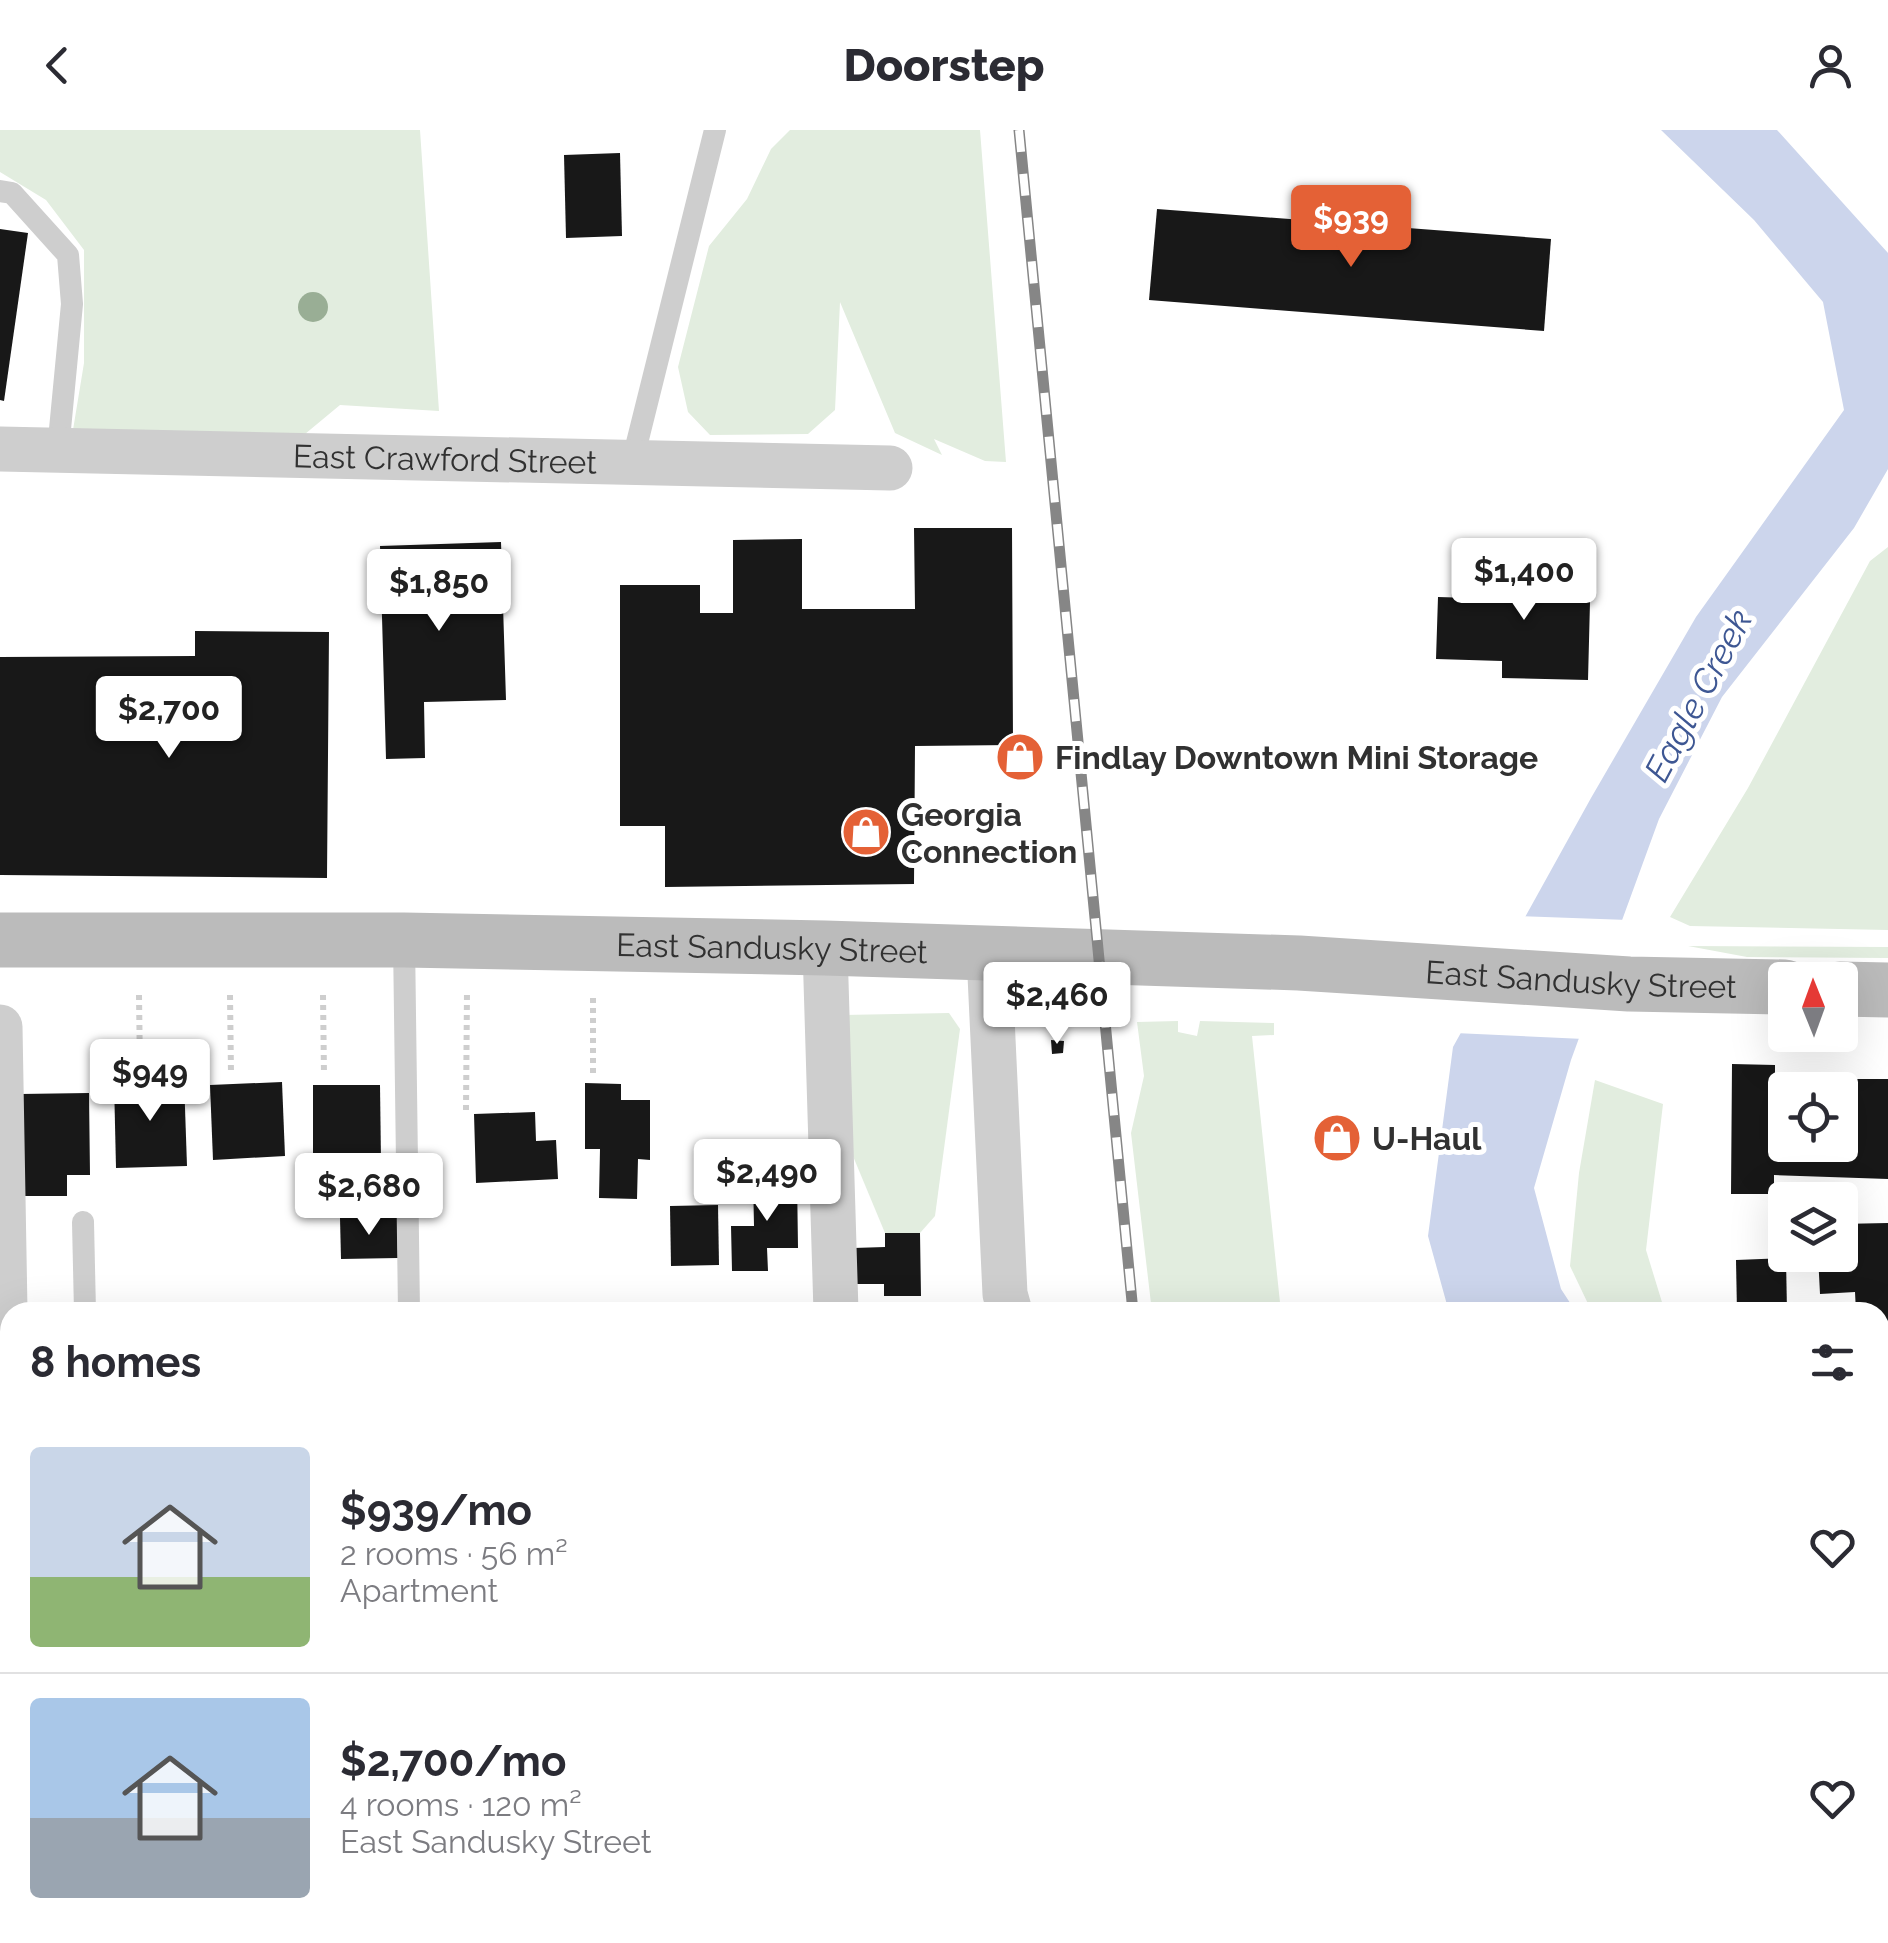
<!DOCTYPE html>
<meta charset="utf-8">
<style>
body{margin:0;font-family:Raleway,sans-serif;background:#f2f2f3;color:#2b2b33;height:100vh;display:flex;flex-direction:column;font-size:38px;white-space:nowrap}
*{box-sizing:border-box;margin:0}
p{font-size:32px;color:#7c7c81}
.icon{flex:none;width:55px;height:55px;fill:none;stroke:currentColor;stroke-width:2;stroke-linecap:round;stroke-linejoin:round}
.map{position:relative;flex:1;overflow:hidden}
.sheet{position:absolute;left:0px;top:1172px;width:1890px;height:642px;display:flex;flex-direction:column;background:#fff;border-radius:30px 30px 0 0;box-shadow:0 10px 40px #0002}
.sheet>*{flex:none}
.needle{width:65px;rotate:359deg}
.tools{position:absolute;left:1768px;top:832px;display:grid;gap:20px}
.tools a{display:grid;place-items:center;width:90px;height:90px;border-radius:10px;background:#fff;box-shadow:0 10px 40px #0002;font-size:50px}
.price{position:absolute;translate:-50% -85px;padding:0 22px;border-radius:10px;background:#fff;color:#222;font-size:32px;line-height:65px;filter:drop-shadow(0 2px 5px #0008)}
.price::after{content:'';position:absolute;left:50%;top:60px;width:30px;height:22px;margin-left:-15px;background:inherit;clip-path:polygon(0 0,100% 0,50% 100%)}
.price.active{background:#e46136;color:#fff}
ul{padding:0;list-style:none}
li{display:flex;align-items:center;gap:30px;height:250px;padding:0 30px}
li+li{border-top:2px solid #e1e1e2}
li span{display:grid;place-items:center;flex:none;width:280px;height:200px;border-radius:10px;color:#555}
li>.icon{margin-inline-start:auto}
span .icon{width:120px;height:120px;fill:#fffc;stroke-width:1}
li b{font-size:42px}
h2{display:flex;justify-content:space-between;align-items:center;height:120px;padding:0 30px;font-size:42px}
header{display:flex;justify-content:space-between;align-items:center;height:130px;padding:0 30px;background:#fff;font-size:45px;font-weight:800}
.map>svg:first-child{display:block}
.green{fill:#e2eddf}
.water{fill:#ccd5ec}
.pier{fill:#fff}
.building{fill:#181818;fill-rule:evenodd}
.lines{fill:none;stroke-linecap:round;stroke-linejoin:round}
.path{stroke:#cecece;stroke-width:6;stroke-dasharray:5 5;stroke-linecap:butt}
.lane{stroke:#cecece;stroke-width:22}
.street{stroke:#cecece;stroke-width:45}
.secondary{stroke:#bbb;stroke-width:55}
.rail-casing{stroke:#868686;stroke-width:11}
.rail{stroke:#fff;stroke-width:8;stroke-dasharray:22;stroke-linecap:butt}
.tree{fill:#99ae95}
.labels{text-anchor:middle;dominant-baseline:central;stroke-width:10;stroke-linejoin:round;paint-order:stroke}
.street-label{font-size:32px;fill:#313131;stroke:#fff}
.poi-label{font-size:32px;font-weight:bold;fill:#313131;stroke:#fff;text-anchor:start}
.water-label{font-size:35px;font-style:italic;fill:#3e5793;stroke:#fff}
</style>
<header><svg class="icon" aria-label="back" viewBox="0 0 24 24"><path d="M15 5l-7 7 7 7"/></svg>Doorstep<svg class="icon" aria-label="person" viewBox="0 0 24 24"><circle cx="12" cy="8" r="4"/><path d="M4 21q1-7 8-7t8 7"/></svg></header>
<div class="map">
<svg width="1888" height="1813" viewBox="0 0 1888 1813">
<rect width="100%" height="100%" fill="#fff"/>
<g class="green">
<polygon points="0,0 420,0 439,281 340,275 299,309 72,306 84,233 84,120 46,70 0,42"/>
<polygon points="790,0 980,0 1006,332 985,331 934,309 942,325 895,303 840,172 835,280 808,304 710,305 688,282 678,237 709,116 747,69 771,19"/>
<polygon points="1888,417 1888,800 1690,796 1670,787 1748,658 1870,431"/>
<polygon points="1688,816 1888,817 1888,828 1747,827"/>
<polygon points="949,883 960,899 935,1086 920,1103 885,1103 845,1007 843,885"/>
<polygon points="1178,891 1178,902 1197,906 1200,891 1274,893 1274,905 1252,906 1281,1182 1152,1182 1131,1003 1144,946 1137,892"/>
<polygon points="1595,950 1663,974 1646,1120 1665,1182 1592,1182 1570,1136 1579,1043"/>
<polygon points="1880,1394 1888,1400 1888,1487 1880,1480"/>
<polygon points="1348,1805 1436,1805 1438,1813 1350,1813"/>
</g>
<g class="water">
<polygon points="1661,0 1777,0 1888,123 1888,339 1854,398 1722,567 1659,689 1571,930 1534,1058 1561,1159 1576,1182 1449,1182 1428,1106 1453,917 1591,668 1696,487 1844,280 1823,172 1754,90"/>
<polygon points="1880,1487 1888,1495 1888,1616 1880,1605"/>
</g>
<polygon class="pier" points="1520,786 1628,790 1584,909 1455,903"/>
<g class="building">
<polygon points="620,23 622,106 566,108 564,25"/>
<polygon points="1157,79 1551,109 1544,201 1149,170"/>
<polygon points="0,99 28,103 4,271 0,270"/>
<polygon points="914,398 1012,398 1013,615 915,616 914,754 665,757 665,696 620,696 620,455 700,455 700,483 733,483 733,410 802,409 802,479 915,479"/>
<polygon points="501,412 506,570 424,572 425,628 386,629 380,416"/>
<polygon points="1507,430 1591,433 1588,550 1502,548 1502,531 1436,529 1438,467 1506,469"/>
<polygon points="195,501 329,502 327,748 0,745 0,527 195,526"/>
<polygon points="1051,910 1064,911 1063,923 1052,924"/>
<path d="M 1732,934 L 1775,935 L 1775,949 L 1888,949 L 1888,1049 L 1774,1045 L 1774,1064 L 1731,1064 ZM 1785,960 L 1840,960 L 1840,1015 L 1785,1015 Z"/>
<polygon points="184,949 187,1036 116,1038 114,951"/>
<polygon points="282,952 285,1026 213,1030 210,955"/>
<polygon points="585,953 621,954 621,970 650,970 650,1030 638,1029 637,1069 599,1068 600,1019 585,1019"/>
<polygon points="313,955 380,955 381,1032 313,1033"/>
<polygon points="89,963 90,1045 67,1045 67,1066 21,1066 20,964"/>
<polygon points="535,982 536,1011 556,1010 558,1049 476,1053 474,984"/>
<polygon points="753,1047 797,1047 798,1118 767,1118 768,1141 732,1141 731,1096 754,1096"/>
<polygon points="718,1075 719,1135 671,1136 670,1076"/>
<polygon points="397,1087 398,1128 341,1129 340,1088"/>
<polygon points="1888,1093 1888,1213 1880,1213 1880,1182 1856,1182 1855,1162 1820,1164 1818,1125 1840,1125 1840,1094"/>
<polygon points="885,1103 920,1103 921,1166 884,1166 884,1154 854,1154 853,1118 885,1117"/>
<polygon points="1786,1128 1787,1182 1737,1182 1736,1130"/>
</g>
<g class="lines">
<g class="path">
<polyline points="139,865 140,940"/>
<polyline points="230,865 231,944"/>
<polyline points="323,865 324,945"/>
<polyline points="593,943 593,865"/>
<polyline points="466,980 467,861"/>
</g>
<g class="lane">
<polyline points="0,61 12,63 68,125 72,174 58,320"/>
<polyline points="632,333 715,0"/>
<polyline points="404,810 409,1182"/>
<polyline points="83,1092 85,1182"/>
<polyline points="426,1805 427,1813"/>
</g>
<g class="street">
<path id="s1" d="M 0,319 L 890,338"/>
<polyline points="825,818 836,1182"/>
<polyline points="989,824 1005,1164 1010,1182"/>
<polyline points="0,897 10,1464"/>
<polyline points="846,1805 847,1813"/>
<polyline points="1194,1805 1194,1813"/>
</g>
<g class="secondary">
<path id="s2" d="M 0,810 L 404,810 L 825,818 L 1299,833 L 1629,854 L 1785,857"/>
<polyline points="1840,859 1888,860"/>
<polyline points="0,1733 10,1733"/>
</g>
<g class="rail-casing">
<g id="rail">
<polyline points="1019,0 1133,1182"/>
<polyline points="1277,1805 1279,1813"/>
</g>
</g>
<use href="#rail" class="rail"/>
</g>
<circle class="tree" cx="313" cy="177" r="15"/>
<defs>
<g id="shop-disc" transform="scale(2.5)"><circle r="9.5" fill="#e46136" stroke="#fff"/><path d="M-5-2.5h2.3a2.7 3.5 0 0 1 5.4 0H5L5.5 6h-11ZM-1.5-2.5h3a1.5 2.3 0 0 0-3 0Z" fill="#fff"/></g>
</defs>
<g fill-rule="evenodd">
<use href="#shop-disc" x="1020" y="627"/>
<use href="#shop-disc" x="866" y="702"/>
<use href="#shop-disc" x="1337" y="1008"/>
</g>
<g class="labels">
<g class="street-label">
<text stroke="none"><textPath href="#s1" startOffset="445">East Crawford Street</textPath></text>
<text stroke="none"><textPath href="#s2" startOffset="772">East Sandusky Street</textPath></text>
<text stroke="none"><textPath href="#s2" startOffset="1582">East Sandusky Street</textPath></text>
</g>
<g class="poi-label">
<text x="1055" y="627">Findlay Downtown Mini Storage</text>
<text x="901" y="684">Georgia<tspan x="901" dy="37">Connection</tspan></text>
<text x="1372" y="1008">U-Haul</text>
</g>
<g class="water-label">
<text transform="translate(1698 565) rotate(-62)">Eagle Creek</text>
</g>
</g>
</svg>
<div class="tools">
<a><svg class="needle" viewBox="-14 -14 28 28"><path d="M0-13l5 13h-10z" fill="#e53935"/><path d="M0 13l5-13h-10z" fill="#7c7c81"/></svg></a>
<a><svg class="icon" aria-label="locate" viewBox="0 0 24 24"><circle cx="12" cy="12" r="6"/><path d="M12 2v4M12 18v4M2 12h4M18 12h4"/></svg></a>
<a><svg class="icon" aria-label="layers" viewBox="0 0 24 24"><path d="M12 4l9 5-9 5-9-5zM3 14l9 5 9-5"/></svg></a>
</div>
<b class="price active" style="left:1351px;top:140px">$939</b>
<b class="price" style="left:1524px;top:493px">$1,400</b>
<b class="price" style="left:439px;top:504px">$1,850</b>
<b class="price" style="left:169px;top:631px">$2,700</b>
<b class="price" style="left:1057px;top:917px">$2,460</b>
<b class="price" style="left:150px;top:994px">$949</b>
<b class="price" style="left:767px;top:1094px">$2,490</b>
<b class="price" style="left:369px;top:1108px">$2,680</b>
<section class="sheet">
<h2>8 homes<svg class="icon" aria-label="filters" viewBox="0 0 24 24"><path d="M4 7h16M4 17h16"/><circle cx="9" cy="7" r="2"/><circle cx="15" cy="17" r="2"/></svg></h2>
<ul>
<li><span style="background:linear-gradient(#c9d6e8 65%,#8fb573 0)"><svg class="icon" aria-label="home" viewBox="0 0 24 24"><path d="M3 11l9-7 9 7M6 9v11h12V9"/></svg></span><div><b>$939/mo</b><p>2 rooms · 56 m²</p><p>Apartment</p></div><svg class="icon" aria-label="heart" viewBox="0 0 24 24"><path d="M12 20l-8-8c-3-5 5-10 8-4 3-6 11-1 8 4z"/></svg></li>
<li><span style="background:linear-gradient(#a9c7e8 60%,#9aa5b1 0)"><svg class="icon" aria-label="home" viewBox="0 0 24 24"><path d="M3 11l9-7 9 7M6 9v11h12V9"/></svg></span><div><b>$2,700/mo</b><p>4 rooms · 120 m²</p><p>East Sandusky Street</p></div><svg class="icon" aria-label="heart" viewBox="0 0 24 24"><path d="M12 20l-8-8c-3-5 5-10 8-4 3-6 11-1 8 4z"/></svg></li>
</ul>
</section>
</div>
